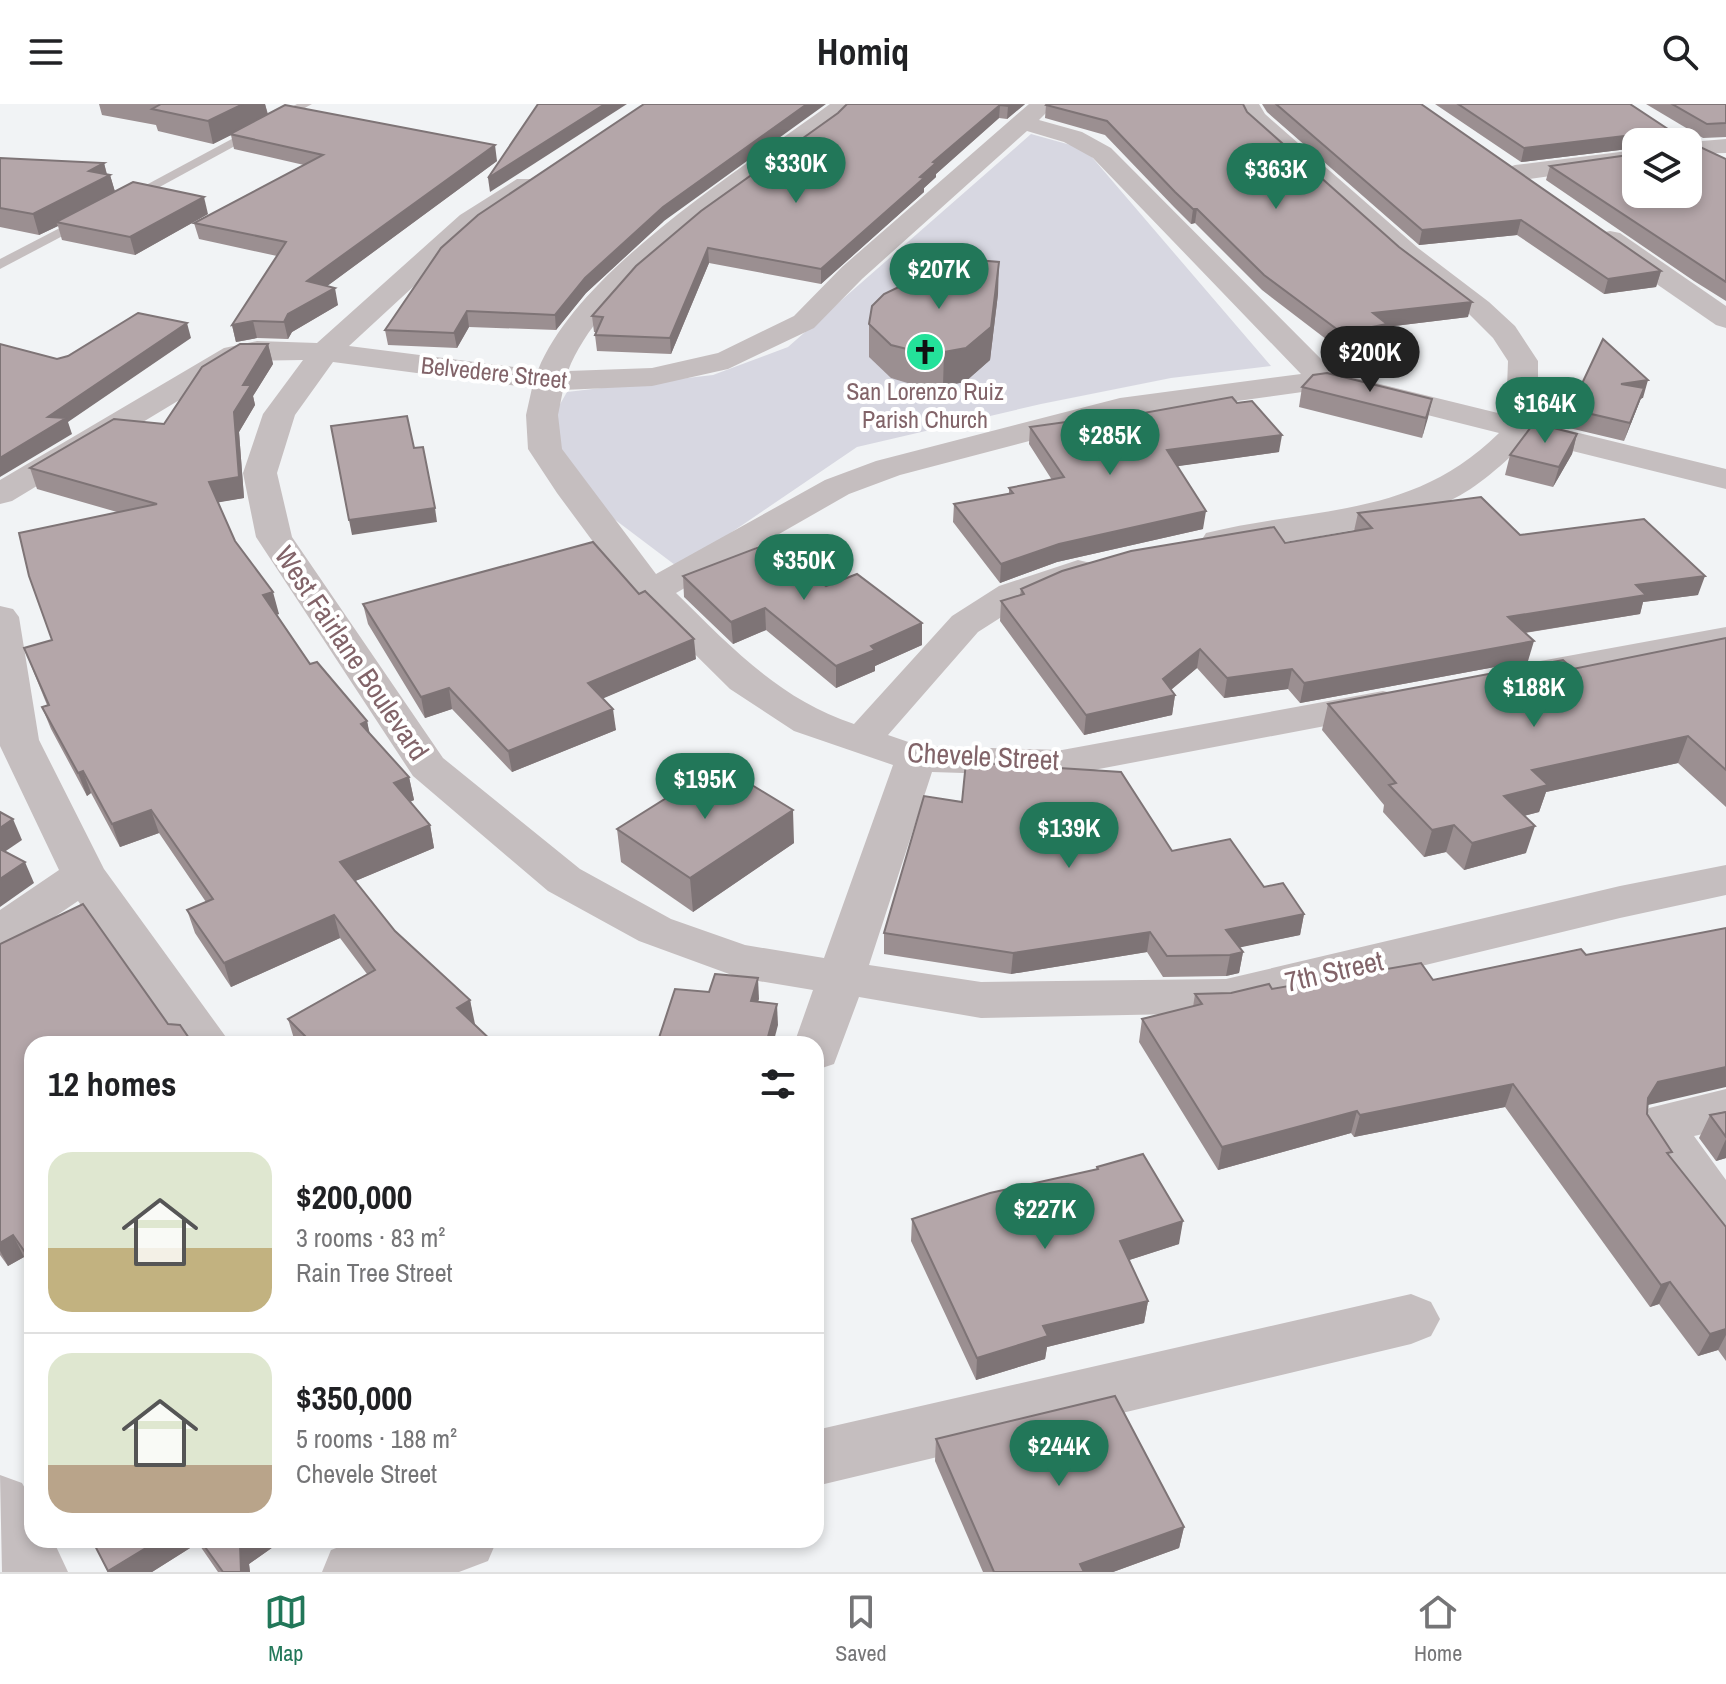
<!DOCTYPE html>
<meta charset="utf-8">
<style>
body{margin:0;font-family:"Archivo Narrow",sans-serif;background:#f2f2f2;color:#202124;height:100vh;display:flex;flex-direction:column;font-size:30px;white-space:nowrap}
*{box-sizing:border-box;margin:0}
p{font-size:26px;color:#757577}
.icon{flex:none;width:44px;height:44px;fill:none;stroke:currentColor;stroke-width:2;stroke-linecap:round;stroke-linejoin:round}
.map{position:relative;flex:1;overflow:hidden}
.side{position:absolute;left:24px;top:932px;width:800px;height:512px;display:flex;flex-direction:column;background:#fff;border-radius:24px;box-shadow:0 4px 12px #0003}
.side>*{flex:none}
.controls{position:absolute;left:1622px;top:24px;display:grid;gap:16px}
.controls a{display:grid;place-items:center;width:80px;height:80px;border-radius:16px;background:#fff;box-shadow:0 4px 12px #0003;font-size:40px}
.price{position:absolute;translate:-50% -68px;padding:0 18px;border-radius:28px;background:#227759;color:#fff;font-size:26px;line-height:52px;filter:drop-shadow(0 2px 4px #0008)}
.price::after{content:'';position:absolute;left:50%;top:48px;width:24px;height:18px;margin-left:-12px;background:inherit;clip-path:polygon(0 0,100% 0,50% 100%)}
.price.selected{background:#222;color:#fff}
ul{padding:0;list-style:none}
li{display:flex;align-items:center;gap:24px;height:200px;padding:0 24px}
li+li{border-top:2px solid #e0e0e0}
li span{display:grid;place-items:center;flex:none;width:224px;height:160px;border-radius:24px;color:#555}
li>.icon{margin-inline-start:auto}
span .icon{width:96px;height:96px;fill:#fffc;stroke-width:1}
li b{font-size:34px}
h2{display:flex;justify-content:space-between;align-items:center;height:96px;padding:0 24px;font-size:34px}
header{display:flex;justify-content:space-between;align-items:center;height:104px;padding:0 24px;background:#fff;font-size:36px;font-weight:800}
.tab-bar{display:flex;justify-content:space-around;align-items:center;height:112px;border-top:2px solid #e0e0e0;background:#fff;font-size:22px;color:#757577}
.tab-bar a{display:grid;justify-items:center;gap:4px}
.tab-bar .selected{color:#227759}
.map>svg:first-child{display:block}
.green{fill:#d7d7e1}
.lines{fill:none;stroke-linecap:round;stroke-linejoin:round}
.service{fill:#c5bebf;fill-rule:evenodd}
.minor{fill:#c5bebf;fill-rule:evenodd}
.tertiary{fill:#c5bebf;fill-rule:evenodd}
.wall{fill:#9b8f91}
.shaded-wall{fill:#7e7476}
.building{fill:#b4a6a9;stroke:#7e7476;stroke-width:2}
.labels{text-anchor:middle;dominant-baseline:central;stroke-width:8;stroke-linejoin:round;paint-order:stroke}
.far-street-label{font-size:24px;fill:#826469;stroke:#fff}
.far-poi-label{font-size:24px;fill:#826469;stroke:#fff}
.street-label{font-size:28px;fill:#826469;stroke:#fff}
</style>
<header><svg class="icon" aria-label="menu" viewBox="0 0 24 24"><path d="M4 6h16M4 12h16M4 18h16"/></svg>Homiq<svg class="icon" aria-label="search" viewBox="0 0 24 24"><circle cx="10" cy="10" r="6"/><path d="M15 15l6 6"/></svg></header>
<div class="map">
<svg width="1726" height="1468" viewBox="0 0 1726 1468">
<rect width="100%" height="100%" fill="#f1f3f5"/>
<polygon class="green" points="1031,30 1085,45 1271,262 1171,274 1041,300 857,343 679,464 565,378 551,316 567,288 713,271 788,243"/>
<g class="lines">
<g class="service">
<polygon points="297,0 312,0 132,98 120,95"/>
<polygon points="81,113 93,116 0,165 0,155"/>
</g>
<g class="minor">
<path d="M 830,0 L 857,0 C 843,20 814,35 795,49 C 724,103 600,183 568,267 L 652,264 L 718,249 L 794,212 L 842,163 L 1029,0 L 1055,0 L 1039,16 L 1082,28 L 1111,44 L 1335,269 L 1506,311 L 1508,257 L 1493,234 L 1469,210 L 1398,156 L 1247,19 L 1235,0 L 1259,0 L 1265,10 L 1418,144 L 1489,198 L 1515,222 L 1538,257 L 1538,319 L 1726,365 L 1726,385 L 1528,336 C 1509,355 1476,385 1451,396 C 1379,428 1296,435 1219,448 L 1206,445 L 1201,437 L 1206,429 C 1315,402 1412,415 1499,329 L 1324,285 L 1121,313 L 900,371 L 849,390 L 676,489 C 731,543 779,595 854,620 L 952,512 L 999,482 L 1078,456 L 1091,459 L 1096,467 L 1091,475 L 1025,498 L 978,528 L 888,631 L 920,642 L 1062,646 L 1383,587 L 1397,590 L 1403,599 L 1397,608 L 1383,611 L 1062,672 L 932,668 L 869,861 L 981,878 L 1226,875 L 1620,782 L 1726,761 L 1726,791 L 1620,814 L 1226,909 L 981,914 L 859,893 L 834,960 L 816,966 L 816,940 L 794,940 L 813,886 L 740,874 L 639,837 L 548,787 L 413,672 L 256,433 L 243,369 L 263,310 L 303,256 L 244,257 L 12,397 L 0,400 L 0,376 L 224,244 L 257,237 L 317,239 L 460,111 L 517,75 L 535,75 L 539,80 L 535,85 L 478,123 L 349,242 L 538,266 C 579,165 742,65 830,0 ZM 1027,27 L 1064,38 L 1093,54 L 1301,270 L 1120,294 L 876,357 L 825,376 L 656,470 L 562,345 L 558,311 L 563,286 L 652,282 L 728,265 L 814,224 L 862,175 ZM 333,258 L 532,284 L 526,311 L 528,345 L 557,389 L 625,481 L 730,585 L 794,627 L 893,661 L 824,854 L 745,841 L 671,815 L 580,765 L 443,654 L 292,433 L 277,369 L 295,311 Z"/>
<polygon points="1636,46 1636,60 1515,77 1506,74 1502,69 1506,64 1515,61"/>
<polygon points="1610,127 1620,129 1726,202 1726,224 1716,221 1600,141 1596,135 1600,129"/>
<polygon points="0,502 13,505 19,513 39,636 104,765 231,940 179,940 78,797 16,839 0,844 0,806 59,766 0,642"/>
<polygon points="1726,523 1726,547 1513,586 1499,582 1493,574 1499,566 1513,562"/>
<polygon points="1726,985 1726,1025 1694,1032 1726,1076 1726,1140 1707,1134 1640,1033 1641,1018 1649,1004"/>
<polygon points="1411,1190 1431,1198 1440,1215 1431,1232 1411,1240 816,1382 816,1326"/>
<polygon points="0,1371 22,1379 32,1397 32,1436 53,1436 68,1468 2,1468"/>
<polygon points="357,1436 497,1436 488,1457 459,1468 322,1468 331,1446"/>
</g>
<polygon class="tertiary" points="1688,32 1702,37 1726,35 1726,49 1689,50 1688,38 1676,38"/>
</g>
<g class="wall">
<polygon points="99,0 265,0 268,10 497,57 327,182 338,201 292,228 288,235 257,234 236,238 232,221 277,152 199,135 194,119 304,61 234,45 231,31 213,40 158,27 156,21 102,11"/>
<polygon points="847,0 1025,0 1007,15 999,14 936,70 936,73 924,84 924,88 821,180 709,159 671,250 597,247 595,231 597,228 594,228 592,212 838,9"/>
<polygon points="1262,0 1421,0 1661,167 1656,183 1604,190 1517,131 1419,141 1267,8"/>
<polygon points="1435,0 1630,0 1671,27 1689,27 1690,42 1698,42 1726,55 1726,197 1694,177 1546,76 1550,62 1636,50 1636,90 1688,90 1688,38 1636,38 1636,44 1521,58"/>
<polygon points="1646,0 1726,0 1726,33 1703,34"/>
<polygon points="1046,1 1247,8 1468,213 1386,223 1383,236 1339,245 1262,186 1195,119 1191,120 1174,103 1105,31 1045,14"/>
<polygon points="0,54 104,59 107,70 110,71 115,88 208,110 135,151 62,136 58,122 39,131 0,123"/>
<polygon points="664,117 586,189 556,226 469,223 457,244 388,241 385,226"/>
<polygon points="998,190 990,256 965,278 943,282 914,281 891,274 869,253 869,220"/>
<polygon points="268,240 273,260 253,292 255,301 239,328 244,394 218,398 235,437 279,510 276,511 310,560 367,617 369,629 409,673 414,696 410,698 430,721 434,744 355,777 395,827 470,896 474,920 495,940 297,940 295,938 288,915 367,870 340,834 231,883 195,829 187,806 206,798 159,729 120,743 91,689 87,692 51,625 42,603 47,601 24,544 52,536 117,408 37,385 30,364 164,320"/>
<polygon points="1302,283 1432,295 1422,334 1299,303"/>
<polygon points="1641,294 1624,337 1565,323 1570,305 1643,294"/>
<polygon points="1083,320 1279,348 1177,362 1203,425 1057,458 1000,479 953,418 954,400 1009,390 1009,384 1052,376 1029,340 1030,323"/>
<polygon points="1577,330 1572,350 1553,383 1505,371 1510,351"/>
<polygon points="1358,409 1520,431 1698,491 1643,498 1640,510 1525,529 1528,557 1300,599 1288,585 1224,594 1197,564 1171,586 1175,591 1172,611 1084,631 1000,517 1001,497 1020,491 1021,485 1354,427"/>
<polygon points="683,472 826,482 922,541 875,562 875,567 836,584 766,526 733,540 684,493"/>
<polygon points="363,500 696,555 603,594 616,626 512,668 452,605 425,614 368,520"/>
<polygon points="1726,534 1726,703 1678,659 1546,688 1539,708 1524,712 1526,749 1464,766 1446,748 1424,753 1383,708 1384,701 1322,626 1328,600 1573,565"/>
<polygon points="617,725 794,739 693,808 621,758"/>
<polygon points="1172,747 1264,783 1304,810 1300,831 1239,843 1243,848 1239,869 1226,872 1163,873 1147,848 1011,870 884,850 884,829"/>
<polygon points="0,840 32,940 32,1165 24,1153 8,1162 0,1151"/>
<polygon points="1433,876 1648,1001 1647,1010 1669,1052 1726,1123 1726,1257 1718,1246 1698,1252 1659,1200 1650,1203 1505,1003 1354,1033 1351,1029 1218,1066 1139,938 1142,915 1193,903 1195,890 1231,889 1272,885"/>
<polygon points="1726,1007 1726,1054 1716,1057 1699,1034 1710,1011"/>
<polygon points="1097,1063 1179,1140 1129,1156 1148,1197 1144,1219 1047,1243 1045,1255 976,1276 911,1137 912,1115 1096,1066"/>
<polygon points="936,1335 1184,1423 1179,1444 1113,1468 983,1468 935,1357"/>
<polygon points="92,1436 283,1436 249,1460 250,1468 218,1468 198,1439 152,1468 108,1468"/>
</g>
<g class="shaded-wall">
<polygon points="234,0 265,0 268,12 230,30 231,31 213,40 208,17"/>
<polygon points="605,0 627,0 490,88 488,74"/>
<polygon points="807,0 826,0 664,117 586,189 556,226 555,211 585,174 663,103"/>
<polygon points="1010,0 1025,0 1007,15 1008,2"/>
<polygon points="1000,1 999,14 936,70 936,73 924,84 924,88 821,180 821,165 920,73 933,58"/>
<polygon points="1642,30 1640,38 1636,38 1636,44 1521,58 1524,44"/>
<polygon points="495,41 497,57 311,194 307,177"/>
<polygon points="104,59 107,72 110,71 116,91 56,118 58,122 39,131 33,110 89,67"/>
<polygon points="204,93 208,110 135,151 130,133"/>
<polygon points="1193,105 1197,105 1195,119 1191,120"/>
<polygon points="1521,116 1517,131 1419,141 1422,126"/>
<polygon points="708,144 709,159 671,250 670,234"/>
<polygon points="999,158 998,190 990,256 965,278 943,282 944,248"/>
<polygon points="1661,167 1656,183 1604,190 1608,175"/>
<polygon points="335,184 338,201 292,228 288,235 284,218 288,210"/>
<polygon points="1472,198 1468,213 1386,223 1383,236 1339,245 1342,229 1373,209"/>
<polygon points="467,207 469,223 457,244 454,229"/>
<polygon points="253,217 257,234 236,238 232,221"/>
<polygon points="187,219 191,234 68,318 72,330 0,373 0,354 48,313"/>
<polygon points="268,240 273,260 253,292 255,301 239,328 244,394 215,399 209,378 243,281"/>
<polygon points="1648,276 1643,294 1641,294 1624,337 1630,319 1621,280"/>
<polygon points="1432,295 1428,314 1422,334 1426,314"/>
<polygon points="1577,330 1572,350 1553,383 1559,363"/>
<polygon points="1282,331 1279,348 1165,364 1167,346"/>
<polygon points="435,404 437,418 352,431 349,416"/>
<polygon points="1206,407 1203,425 1057,458 1000,479 1001,460 1059,440"/>
<polygon points="1705,472 1698,491 1643,498 1640,510 1503,532 1508,513 1636,481"/>
<polygon points="273,488 279,510 268,513 263,491"/>
<polygon points="765,504 766,526 733,540 731,518"/>
<polygon points="922,519 922,541 875,562 875,567 836,584 836,562 871,542"/>
<polygon points="694,535 696,555 590,600 588,579"/>
<polygon points="1534,537 1528,557 1300,599 1304,579"/>
<polygon points="1200,545 1197,564 1161,594 1175,591 1172,611 1084,631 1086,611 1163,575"/>
<polygon points="1292,565 1288,585 1224,594 1227,574"/>
<polygon points="449,584 452,605 425,614 421,593"/>
<polygon points="613,605 616,626 512,668 508,647"/>
<polygon points="367,617 372,640 361,620"/>
<polygon points="1688,632 1678,659 1546,688 1539,708 1496,719 1504,692 1532,666"/>
<polygon points="83,667 91,689 87,692 78,669"/>
<polygon points="409,673 414,696 399,702 394,679"/>
<polygon points="151,706 159,729 120,743 112,720"/>
<polygon points="793,706 794,739 693,808 690,774"/>
<polygon points="13,715 22,736 0,751 0,724"/>
<polygon points="430,721 434,744 346,781 340,758"/>
<polygon points="1454,721 1446,748 1424,753 1432,726"/>
<polygon points="1535,722 1526,749 1464,766 1472,739"/>
<polygon points="25,758 34,779 0,803 0,775"/>
<polygon points="1304,810 1300,831 1223,847 1226,826"/>
<polygon points="334,811 340,834 231,883 224,859"/>
<polygon points="1150,828 1147,848 1011,870 1013,849"/>
<polygon points="1243,848 1239,869 1226,872 1230,851"/>
<polygon points="758,874 759,895 752,918 751,897"/>
<polygon points="470,896 475,920 462,928 457,904"/>
<polygon points="777,900 778,921 773,940 766,940"/>
<polygon points="1726,963 1726,983 1648,1001 1638,1017 1648,994 1658,978"/>
<polygon points="1513,980 1505,1003 1354,1033 1360,1011"/>
<polygon points="1357,1007 1351,1029 1218,1066 1222,1043"/>
<polygon points="1726,1035 1726,1054 1716,1057"/>
<polygon points="1183,1117 1179,1140 1117,1160 1120,1137"/>
<polygon points="13,1131 24,1153 8,1162 0,1147 0,1139"/>
<polygon points="1670,1178 1659,1200 1650,1203 1661,1181"/>
<polygon points="1148,1197 1144,1219 1047,1243 1045,1255 976,1276 977,1254 1043,1222"/>
<polygon points="1726,1225 1726,1231 1718,1246 1698,1252 1710,1230"/>
<polygon points="1184,1423 1179,1444 1113,1468 1078,1468 1080,1460"/>
<polygon points="159,1436 196,1436 198,1439 152,1468 108,1468"/>
<polygon points="245,1436 283,1436 249,1460 250,1468 241,1468 240,1440"/>
</g>
<g class="building">
<polygon points="161,0 243,0 208,17 152,5"/>
<polygon points="538,0 605,0 488,74"/>
<polygon points="644,0 807,0 663,103 585,174 555,211 467,207 454,229 385,226 441,144 478,111"/>
<polygon points="847,0 1010,0 1008,2 1000,1 933,58 936,59 920,73 924,74 821,165 708,144 670,234 595,231 603,213 592,212 636,162 701,107 838,9"/>
<polygon points="1047,0 1243,0 1247,8 1399,143 1472,198 1373,209 1387,220 1342,229 1264,171 1197,105 1193,105 1175,88 1107,17 1046,1"/>
<polygon points="1276,0 1421,0 1661,167 1608,175 1521,116 1422,126"/>
<polygon points="1458,0 1630,0 1671,27 1689,27 1690,42 1698,42 1726,55 1726,178 1550,62 1636,50 1636,90 1688,90 1688,38 1641,38 1642,30 1524,44"/>
<polygon points="1672,0 1726,0 1726,19 1707,20"/>
<polygon points="285,1 495,41 307,177 335,184 288,210 284,218 253,217 232,221 286,138 194,119 323,51 230,30"/>
<polygon points="0,54 104,59 89,67 110,71 33,110 0,104"/>
<polygon points="133,78 204,93 130,133 56,118"/>
<polygon points="965,155 999,158 991,223 966,244 944,248 915,247 891,241 869,220 872,202 884,190 905,180 929,176 957,178"/>
<polygon points="138,209 187,219 48,313 66,314 0,354 0,240 57,255 68,252"/>
<polygon points="1603,235 1648,276 1621,280 1644,284 1630,319 1570,305"/>
<polygon points="240,240 268,240 243,281 251,281 234,308 239,373 209,378 235,437 273,488 263,491 310,560 317,558 367,617 361,620 409,673 394,679 430,721 340,758 395,827 470,896 457,904 495,940 313,940 288,915 375,866 334,811 224,859 187,806 213,795 151,706 112,720 83,667 78,669 42,603 49,601 24,544 52,536 29,472 19,429 157,400 30,364 114,315 164,320 202,263"/>
<polygon points="1327,269 1432,295 1426,314 1302,283 1313,271"/>
<polygon points="1232,293 1237,299 1252,297 1282,331 1167,346 1206,407 1059,440 1001,460 954,400 1013,389 1009,384 1064,373 1030,323 1080,316 1083,320"/>
<polygon points="407,312 414,344 423,343 435,404 349,416 331,322"/>
<polygon points="1534,319 1577,330 1559,363 1510,351"/>
<polygon points="1481,393 1520,431 1644,415 1705,472 1636,481 1646,491 1508,513 1534,537 1304,579 1292,565 1227,574 1200,545 1163,575 1175,591 1086,611 1001,497 1024,490 1021,485 1062,467 1131,447 1274,423 1285,439 1372,424 1358,409"/>
<polygon points="593,438 639,490 645,487 694,535 588,579 613,605 508,647 449,584 421,593 363,500"/>
<polygon points="770,439 826,482 857,470 922,519 871,542 875,546 836,562 765,504 731,518 683,472"/>
<polygon points="1726,534 1726,666 1688,632 1532,666 1548,681 1504,692 1535,722 1472,739 1454,721 1432,726 1389,681 1396,679 1328,600 1563,556 1573,565"/>
<polygon points="966,658 1121,668 1172,747 1230,735 1264,783 1283,779 1304,810 1226,826 1243,848 1230,851 1167,852 1150,828 1013,849 884,829 924,692 962,698"/>
<polygon points="719,661 793,706 690,774 617,725"/>
<polygon points="0,708 13,715 0,724"/>
<polygon points="0,745 25,758 0,775"/>
<polygon points="83,800 168,920 180,921 193,940 32,940 32,1158 13,1131 0,1139 0,840"/>
<polygon points="1726,824 1726,963 1658,978 1648,994 1647,1010 1672,1048 1667,1049 1726,1123 1726,1225 1710,1230 1670,1178 1661,1181 1513,980 1360,1011 1357,1007 1222,1043 1142,915 1202,900 1195,890 1231,889 1269,880 1272,885 1421,859 1433,876 1581,845 1586,851"/>
<polygon points="715,870 758,874 751,897 777,900 766,940 657,940 675,885 709,888"/>
<polygon points="1726,1008 1726,1033 1710,1011"/>
<polygon points="1143,1050 1183,1117 1120,1137 1148,1197 1043,1222 1048,1232 977,1254 912,1115 990,1089 1098,1065 1097,1063"/>
<polygon points="1115,1292 1184,1423 1080,1460 1084,1468 994,1468 936,1335"/>
<polygon points="92,1436 159,1436 108,1467"/>
<polygon points="200,1436 245,1436 240,1440 241,1468 223,1468"/>
</g>
<defs>
<g id="church-disc" transform="scale(2)"><circle r="9.5" fill="#24e19a" stroke="#fff"/><path d="M-1.2-6h2.4v3.5h3.3v2.4h-3.3V6h-2.4V-.1h-3.3v-2.4h3.3Z" fill="#111"/></g>
</defs>
<g fill-rule="evenodd">
<use href="#church-disc" x="925" y="248"/>
</g>
<g class="labels">
<g class="far-street-label">
<text transform="translate(494 268) rotate(6)">Belvedere Street</text>
</g>
<g class="far-poi-label">
<text x="925" y="287">San Lorenzo Ruiz<tspan x="925" dy="28">Parish Church</tspan></text>
</g>
<g class="street-label">
<text transform="translate(352 549) rotate(56)">West Fairlane Boulevard</text>
<text transform="translate(983 652) rotate(3)">Chevele Street</text>
<text transform="translate(1334 867) rotate(-13)">7th Street</text>
</g>
</g>
</svg>
<div class="controls">
<a><svg class="icon" aria-label="layers" viewBox="0 0 24 24"><path d="M12 4l9 5-9 5-9-5zM3 14l9 5 9-5"/></svg></a>
</div>
<b class="price" style="left:796px;top:101px">$330K</b>
<b class="price" style="left:1276px;top:107px">$363K</b>
<b class="price" style="left:939px;top:207px">$207K</b>
<b class="price selected" style="left:1370px;top:290px">$200K</b>
<b class="price" style="left:1545px;top:341px">$164K</b>
<b class="price" style="left:1110px;top:373px">$285K</b>
<b class="price" style="left:804px;top:498px">$350K</b>
<b class="price" style="left:1534px;top:625px">$188K</b>
<b class="price" style="left:705px;top:717px">$195K</b>
<b class="price" style="left:1069px;top:766px">$139K</b>
<b class="price" style="left:1045px;top:1147px">$227K</b>
<b class="price" style="left:1059px;top:1384px">$244K</b>
<section class="side">
<h2>12 homes<svg class="icon" aria-label="filters" viewBox="0 0 24 24"><path d="M4 7h16M4 17h16"/><circle cx="9" cy="7" r="2"/><circle cx="15" cy="17" r="2"/></svg></h2>
<ul>
<li><span style="background:linear-gradient(#dfe7d0 60%,#c2b280 0)"><svg class="icon" aria-label="home" viewBox="0 0 24 24"><path d="M3 11l9-7 9 7M6 9v11h12V9"/></svg></span><div><b>$200,000</b><p>3 rooms · 83 m²</p><p>Rain Tree Street</p></div></li>
<li><span style="background:linear-gradient(#dfe7d0 70%,#b9a48a 0)"><svg class="icon" aria-label="home" viewBox="0 0 24 24"><path d="M3 11l9-7 9 7M6 9v11h12V9"/></svg></span><div><b>$350,000</b><p>5 rooms · 188 m²</p><p>Chevele Street</p></div></li>
</ul>
</section>
</div>
<nav class="tab-bar">
<a class="selected"><svg class="icon" aria-label="map" viewBox="0 0 24 24"><path d="M3 6l6-2 6 2 6-2v14l-6 2-6-2-6 2zM9 4v14M15 6v14"/></svg>Map</a>
<a><svg class="icon" aria-label="saved" viewBox="0 0 24 24"><path d="M7 4h10v16l-5-4-5 4z"/></svg>Saved</a>
<a><svg class="icon" aria-label="home" viewBox="0 0 24 24"><path d="M3 11l9-7 9 7M6 9v11h12V9"/></svg>Home</a>
</nav>
